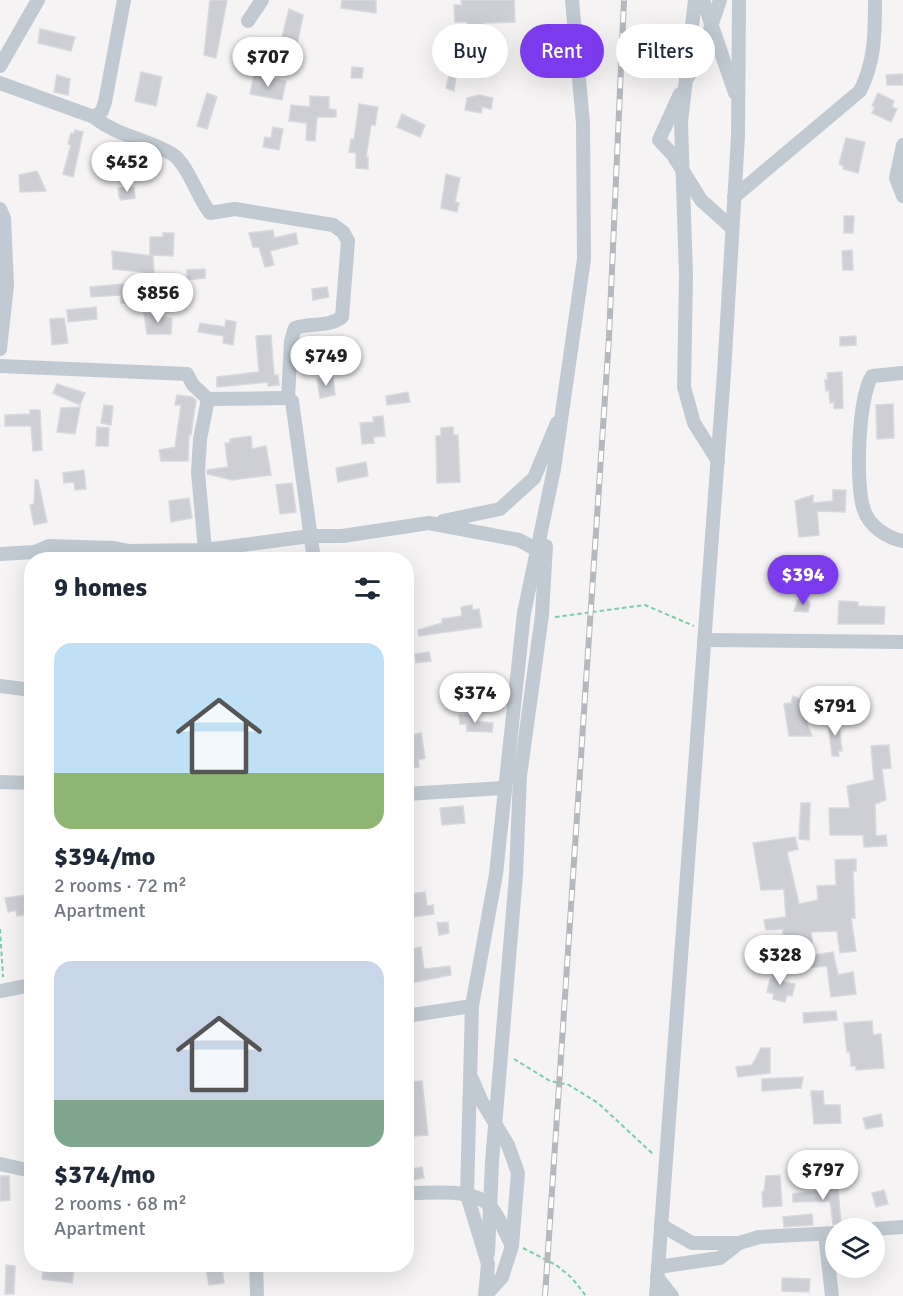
<!DOCTYPE html>
<meta charset="utf-8">
<style>
body{margin:0;font-family:Signika,sans-serif;background:#f2f2f3;color:#1f2937;height:100vh;display:flex;flex-direction:column;font-size:22px;white-space:nowrap}
*{box-sizing:border-box;margin:0}
p{font-size:20px;color:#747a83}
.icon{flex:none;width:33px;height:33px;fill:none;stroke:currentColor;stroke-width:2;stroke-linecap:round;stroke-linejoin:round}
.map{position:relative;flex:1;overflow:hidden}
.side{position:absolute;left:24px;top:552px;width:390px;height:720px;display:flex;flex-direction:column;background:#fff;border-radius:24px;box-shadow:0 6px 24px #0002}
.side>*{flex:none}
.top-card{position:absolute;left:432px;top:24px;width:381px;height:54px;display:flex;gap:12px}
.fabs{position:absolute;left:825px;top:1218px;display:grid;gap:12px}
.fabs a{display:grid;place-items:center;width:60px;height:60px;border-radius:50%;background:#fff;box-shadow:0 6px 24px #0002;font-size:30px}
.price{position:absolute;translate:-50% -51px;padding:0 14px;border-radius:21px;background:#fff;color:#222;font-size:20px;line-height:39px;filter:drop-shadow(0 2px 3px #0008)}
.price::after{content:'';position:absolute;left:50%;top:36px;width:18px;height:14px;margin-left:-9px;background:inherit;clip-path:polygon(0 0,100% 0,50% 100%)}
.price.selected{background:#7c3aed;color:#fff}
ul{padding:0;list-style:none}
li{display:grid;align-content:center;gap:12px;height:318px;padding:0 30px}
li span{display:grid;place-items:center;height:186px;border-radius:18px;color:#555}
li>.icon{margin-inline-start:auto}
span .icon{width:108px;height:108px;fill:#fffc;stroke-width:1}
li b{font-size:26px}
h2{display:flex;justify-content:space-between;align-items:center;height:72px;padding:0 30px;font-size:26px}
.tag{padding:0 21px;border-radius:27px;background:#fff;box-shadow:0 6px 24px #0002;font-size:21px;line-height:54px}
.tag.selected{background:#7c3aed;color:#fff}
.map>svg:first-child{display:block}
.building{fill:#cdcfd5;stroke:#d7d9de;stroke-width:1.5}
.lines{fill:none;stroke-linecap:round;stroke-linejoin:round}
.path{stroke:#7ad0a6;stroke-width:2;stroke-dasharray:4.5 3;stroke-linecap:butt}
.minor{stroke:#c1cad2;stroke-width:14}
.rail-casing{stroke:#b5b8bd;stroke-width:6}
.rail{stroke:#fff;stroke-width:4;stroke-dasharray:11;stroke-linecap:butt}
</style>
<div class="map">
<svg width="903" height="1296" viewBox="0 0 903 1296">
<rect width="100%" height="100%" fill="#f5f3f3"/>
<g class="building">
<polygon points="210,0 227,0 216,58 204,55"/>
<polygon points="342,0 376,0 376,13 341,8"/>
<polygon points="461,0 514,0 515,22 484,23 484,29 468,30 467,22 455,22 454,5 462,5"/>
<polygon points="289,9 303,15 297,45 281,41"/>
<polygon points="40,29 75,37 71,51 38,43"/>
<polygon points="454,53 459,54 454,91 446,88"/>
<polygon points="352,67 363,68 362,78 351,78"/>
<polygon points="141,72 162,77 156,106 135,101"/>
<polygon points="903,74 903,85 887,85 886,75"/>
<polygon points="57,75 70,79 68,95 54,92"/>
<polygon points="254,75 286,81 282,100 250,94"/>
<polygon points="207,93 217,97 207,129 197,126"/>
<polygon points="878,93 894,101 892,107 897,109 891,122 872,113 875,107 872,106"/>
<polygon points="479,95 493,98 491,109 482,107 481,113 465,110 467,98"/>
<polygon points="310,96 329,97 329,109 336,110 336,117 317,117 315,141 306,140 307,123 289,121 291,105 310,107"/>
<polygon points="359,104 378,107 375,125 371,125 366,157 368,157 368,169 356,168 356,153 349,152 351,139 354,140"/>
<polygon points="402,114 425,125 420,137 397,127"/>
<polygon points="273,127 283,129 279,150 263,147 265,137 271,138"/>
<polygon points="75,130 83,132 73,177 63,174 71,145 68,144 71,133 74,134"/>
<polygon points="846,138 865,142 858,173 843,169 844,166 839,164"/>
<polygon points="37,171 46,191 20,192 19,175"/>
<polygon points="446,174 460,178 455,202 459,203 457,212 441,208"/>
<polygon points="134,187 135,198 121,200 119,197 118,188"/>
<polygon points="844,216 854,216 853,233 844,233"/>
<polygon points="273,230 274,238 296,233 298,244 270,251 274,265 265,267 259,247 253,247 249,233"/>
<polygon points="163,233 174,233 173,256 150,255 150,237 163,237"/>
<polygon points="852,250 853,270 843,270 842,251"/>
<polygon points="112,251 153,256 154,273 113,269"/>
<polygon points="205,269 205,278 187,280 187,270"/>
<polygon points="136,283 135,304 121,303 121,295 91,297 90,287"/>
<polygon points="327,287 329,297 313,300 312,289"/>
<polygon points="96,307 97,319 68,322 67,310"/>
<polygon points="144,313 172,318 171,334 147,334"/>
<polygon points="64,318 68,343 52,345 50,319"/>
<polygon points="226,320 236,322 233,345 223,343 224,336 198,332 200,323 225,327"/>
<polygon points="271,335 274,375 278,375 279,385 268,386 268,382 217,387 217,377 259,372 256,336"/>
<polygon points="856,336 856,345 840,346 840,337"/>
<polygon points="332,347 335,370 325,371 322,349"/>
<polygon points="842,372 843,408 834,409 834,402 830,403 829,390 826,391 825,380 828,380 827,373"/>
<polygon points="333,377 335,395 320,398 317,379"/>
<polygon points="57,384 85,393 80,405 53,393"/>
<polygon points="408,392 410,402 387,405 386,396"/>
<polygon points="177,395 192,397 196,400 191,435 189,435 188,461 161,461 159,450 175,447 181,405 175,405"/>
<polygon points="893,404 894,438 877,439 876,405"/>
<polygon points="104,405 113,406 111,425 101,423"/>
<polygon points="80,407 75,434 57,432 61,408"/>
<polygon points="30,410 40,410 42,450 33,451 31,426 5,426 5,415 30,414"/>
<polygon points="383,416 385,436 373,437 374,443 362,444 360,423 374,422 373,417"/>
<polygon points="97,427 109,428 108,446 96,446"/>
<polygon points="453,427 453,435 458,435 460,482 437,483 436,436 441,436 441,428"/>
<polygon points="251,436 252,449 266,446 271,475 232,480 207,474 207,470 228,467 225,443 230,443 230,439"/>
<polygon points="366,462 368,476 338,482 336,468"/>
<polygon points="84,470 86,489 75,490 74,482 64,483 63,473"/>
<polygon points="35,480 38,480 47,522 34,525 30,505 34,504"/>
<polygon points="292,483 296,512 280,514 276,485"/>
<polygon points="833,490 846,490 845,512 817,511 819,535 799,537 795,501 813,495 813,503 833,501"/>
<polygon points="189,498 192,518 171,522 169,501"/>
<polygon points="806,598 810,604 808,612 794,611 798,600"/>
<polygon points="839,601 858,602 858,606 885,607 884,624 838,624"/>
<polygon points="472,605 472,610 479,609 482,627 419,636 418,630 442,623 442,619 462,616 461,607"/>
<polygon points="429,652 431,661 416,663 415,654"/>
<polygon points="450,685 465,685 466,697 451,698"/>
<polygon points="813,687 826,695 807,723 812,736 789,736 784,704 791,703 793,696 800,699 802,695 806,697"/>
<polygon points="474,714 474,721 493,723 492,732 467,731 466,724 460,724 459,715"/>
<polygon points="828,720 838,720 842,751 838,751 839,756 832,756"/>
<polygon points="421,733 425,758 418,760 419,767 407,769 406,736"/>
<polygon points="889,745 891,768 882,769 886,800 875,804 876,836 886,835 887,846 864,847 863,835 830,835 829,808 850,808 847,786 874,780 871,746"/>
<polygon points="801,803 810,803 809,840 799,839"/>
<polygon points="463,806 465,823 442,825 440,808"/>
<polygon points="795,837 798,849 787,852 799,904 818,900 817,886 836,885 835,860 856,859 856,871 853,871 855,918 851,918 856,951 840,953 837,931 811,932 814,955 833,952 838,975 853,972 856,994 831,997 827,966 806,968 805,948 783,948 783,929 766,930 764,920 786,917 784,889 761,890 753,843"/>
<polygon points="425,892 427,906 433,905 434,914 406,918 407,894"/>
<polygon points="32,894 32,914 17,916 16,910 8,912 5,898"/>
<polygon points="448,922 449,933 439,935 437,923"/>
<polygon points="421,947 424,969 450,966 451,975 406,984 406,950"/>
<polygon points="778,962 781,967 776,980 795,984 792,996 787,995 785,1002 773,999 774,994 767,992 770,979 773,979 771,966"/>
<polygon points="836,1011 837,1020 804,1023 803,1013"/>
<polygon points="872,1021 873,1035 881,1034 884,1068 856,1070 856,1066 851,1066 850,1052 847,1052 844,1023"/>
<polygon points="761,1048 770,1048 770,1073 738,1077 736,1067 752,1065"/>
<polygon points="803,1077 801,1088 762,1091 762,1079"/>
<polygon points="422,1081 428,1135 414,1136 413,1130 406,1131 406,1082"/>
<polygon points="811,1091 823,1091 824,1105 840,1105 841,1123 814,1124"/>
<polygon points="881,1114 883,1126 866,1129 863,1118"/>
<polygon points="422,1167 424,1178 408,1181 406,1170"/>
<polygon points="780,1175 782,1206 763,1207 762,1192 764,1191 766,1176"/>
<polygon points="0,1176 9,1176 10,1200 0,1201"/>
<polygon points="838,1188 841,1225 833,1224 830,1201 793,1202 793,1194"/>
<polygon points="884,1190 888,1204 876,1207 872,1193"/>
<polygon points="812,1214 813,1225 784,1227 783,1217"/>
<polygon points="44,1264 75,1264 72,1283 42,1279"/>
<polygon points="6,1265 15,1266 14,1294 5,1294"/>
<polygon points="222,1268 224,1283 209,1285 206,1270"/>
<polygon points="782,1278 810,1279 809,1292 782,1291"/>
</g>
<g class="lines">
<g class="path">
<polyline points="555,617 645,605 694,626"/>
<polyline points="0,929 3,977"/>
<polyline points="514,1059 550,1081 569,1085 598,1103 653,1154"/>
<polyline points="523,1248 556,1265 572,1278 586,1296"/>
</g>
<g class="minor">
<polyline points="695,0 681,122 686,276 684,387 694,423 718,461"/>
<polyline points="703,0 735,93"/>
<polyline points="248,21 262,0"/>
<polyline points="0,66 38,0"/>
<polyline points="688,77 706,41 720,0"/>
<polyline points="0,83 94,117 102,111 105,102 124,0"/>
<polyline points="680,94 659,140 673,155 701,200 732,228"/>
<path d="M 94,117 C 117,136 147,139 172,154 C 187,163 197,196 210,213 L 235,209 L 333,225 L 343,232 L 348,241 L 342,317 C 328,328 311,322 295,328 L 291,341 L 288,398 L 292,401 L 314,560"/>
<polyline points="903,145 896,178 903,196"/>
<path d="M 734,197 L 860,91 C 875,62 875,33 875,0"/>
<polyline points="0,209 4,218 7,285 0,349"/>
<polyline points="0,366 187,374 193,385 208,399 288,398"/>
<path d="M 903,373 L 872,376 C 858,398 855,486 864,510 C 869,526 887,538 903,541"/>
<polyline points="443,521 500,509 534,478 557,423"/>
<polyline points="205,550 198,472 200,439 208,399"/>
<polyline points="0,554 35,552 49,546 114,548 129,551 205,550 310,536 342,536 429,523 519,540 539,551"/>
<polyline points="704,640 903,642"/>
<polyline points="0,686 32,690"/>
<polyline points="0,782 32,783"/>
<polyline points="406,794 503,788"/>
<polyline points="0,991 32,985"/>
<polyline points="406,1016 472,1006"/>
<polyline points="472,1079 481,1100 508,1145 518,1173 512,1246 502,1277 486,1295"/>
<polyline points="0,1164 32,1171"/>
<path d="M 406,1193 C 430,1194 472,1187 490,1206 C 499,1216 505,1232 511,1244"/>
<polyline points="661,1225 692,1243 739,1243"/>
<polyline points="874,1229 903,1227"/>
<polyline points="825,1234 832,1296"/>
<polyline points="488,1253 492,1162 516,875 520,776 542,615 546,546"/>
<polyline points="256,1264 257,1296"/>
<polyline points="658,1267 720,1258 739,1243 759,1237 836,1233"/>
<polyline points="657,1277 672,1296"/>
<polyline points="485,1296 488,1264 467,1195 472,1006 496,874 524,613 554,469 584,259 583,123 572,0"/>
<polyline points="656,1296 724,373 738,136 739,0"/>
</g>
<g class="rail-casing">
<polyline id="rail" points="545,1296 609,337 624,0"/>
</g>
<use href="#rail" class="rail"/>
</g>
</svg>
<div class="fabs">
<a><svg class="icon" aria-label="layers" viewBox="0 0 24 24"><path d="M12 4l9 5-9 5-9-5zM3 14l9 5 9-5"/></svg></a>
</div>
<b class="price" style="left:268px;top:88px">$707</b>
<b class="price" style="left:127px;top:193px">$452</b>
<b class="price" style="left:158px;top:324px">$856</b>
<b class="price" style="left:326px;top:387px">$749</b>
<b class="price selected" style="left:803px;top:606px">$394</b>
<b class="price" style="left:475px;top:724px">$374</b>
<b class="price" style="left:835px;top:737px">$791</b>
<b class="price" style="left:780px;top:986px">$328</b>
<b class="price" style="left:823px;top:1201px">$797</b>
<div class="top-card">
<a class="tag">Buy</a>
<a class="tag selected">Rent</a>
<a class="tag">Filters</a>
</div>
<section class="side">
<h2>9 homes<svg class="icon" aria-label="filters" viewBox="0 0 24 24"><path d="M4 7h16M4 17h16"/><circle cx="9" cy="7" r="2"/><circle cx="15" cy="17" r="2"/></svg></h2>
<ul>
<li><span style="background:linear-gradient(#bfe0f5 70%,#8fb573 0)"><svg class="icon" aria-label="home" viewBox="0 0 24 24"><path d="M3 11l9-7 9 7M6 9v11h12V9"/></svg></span><div><b>$394/mo</b><p>2 rooms · 72 m²</p><p>Apartment</p></div></li>
<li><span style="background:linear-gradient(#c9d6e8 75%,#7fa58c 0)"><svg class="icon" aria-label="home" viewBox="0 0 24 24"><path d="M3 11l9-7 9 7M6 9v11h12V9"/></svg></span><div><b>$374/mo</b><p>2 rooms · 68 m²</p><p>Apartment</p></div></li>
</ul>
</section>
</div>
